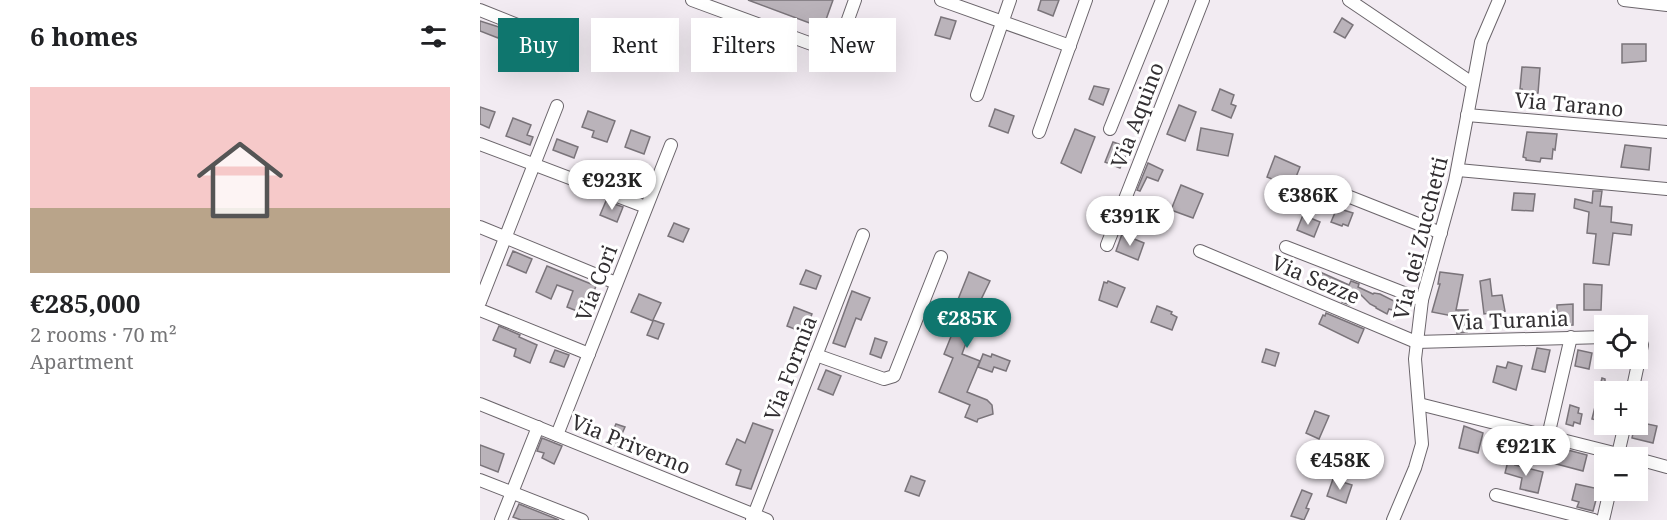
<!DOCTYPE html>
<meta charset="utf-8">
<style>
body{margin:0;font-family:"Noto Serif",serif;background:#f2f2f2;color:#202124;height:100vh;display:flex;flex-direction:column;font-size:22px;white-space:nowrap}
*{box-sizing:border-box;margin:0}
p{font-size:20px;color:#757577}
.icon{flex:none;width:33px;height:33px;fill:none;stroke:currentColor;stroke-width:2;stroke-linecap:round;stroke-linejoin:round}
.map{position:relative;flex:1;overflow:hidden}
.drawer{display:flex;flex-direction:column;background:#fff;width:480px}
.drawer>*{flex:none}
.guide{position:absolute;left:18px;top:18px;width:570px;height:54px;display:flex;gap:12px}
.buttons{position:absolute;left:1114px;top:315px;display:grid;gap:12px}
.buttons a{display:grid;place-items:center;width:54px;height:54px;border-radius:0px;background:#fff;box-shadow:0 6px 24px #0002;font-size:30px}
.price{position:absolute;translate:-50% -51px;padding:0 14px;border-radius:21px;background:#fff;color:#222;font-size:20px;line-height:39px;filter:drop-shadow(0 2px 3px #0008)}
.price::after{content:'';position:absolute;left:50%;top:36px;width:18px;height:14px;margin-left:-9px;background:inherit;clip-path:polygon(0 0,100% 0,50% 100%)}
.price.active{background:#0f766e;color:#fff}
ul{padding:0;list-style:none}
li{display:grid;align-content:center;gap:12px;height:318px;padding:0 30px}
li+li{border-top:2px solid #e0e0e0}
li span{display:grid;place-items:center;height:186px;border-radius:0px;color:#555}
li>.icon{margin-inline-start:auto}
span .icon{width:108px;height:108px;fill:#fffc;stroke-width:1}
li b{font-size:26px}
h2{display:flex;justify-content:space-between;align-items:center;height:72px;padding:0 30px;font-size:26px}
.chip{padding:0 21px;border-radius:0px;background:#fff;box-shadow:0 6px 24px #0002;font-size:21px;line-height:54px}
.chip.active{background:#0f766e;color:#fff}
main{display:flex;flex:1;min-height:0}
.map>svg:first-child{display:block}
.building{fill:#bab3ba;stroke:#7a747a;stroke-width:1.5}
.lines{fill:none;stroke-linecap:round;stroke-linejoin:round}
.minor-casing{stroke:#6b656b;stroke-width:14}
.minor{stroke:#fff;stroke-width:12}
.labels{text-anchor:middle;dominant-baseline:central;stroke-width:6;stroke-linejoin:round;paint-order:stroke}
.street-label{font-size:21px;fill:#322f32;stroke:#fff}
</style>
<main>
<section class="drawer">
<h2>6 homes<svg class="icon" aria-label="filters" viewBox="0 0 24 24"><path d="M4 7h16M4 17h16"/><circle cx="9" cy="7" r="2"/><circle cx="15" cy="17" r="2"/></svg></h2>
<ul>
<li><span style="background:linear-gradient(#f6c9c9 65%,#b9a48a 0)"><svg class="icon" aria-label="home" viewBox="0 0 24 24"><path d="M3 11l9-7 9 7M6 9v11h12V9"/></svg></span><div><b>€285,000</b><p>2 rooms · 70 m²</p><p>Apartment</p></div></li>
</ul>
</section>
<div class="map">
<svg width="1187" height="520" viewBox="0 0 1187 520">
<rect width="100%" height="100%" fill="#f2ebf2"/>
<g class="building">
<polygon points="268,0 353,0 343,28"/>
<polygon points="561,0 579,0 573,16 558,10"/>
<polygon points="461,17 476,21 470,39 455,35"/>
<polygon points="862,18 873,25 865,38 854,32"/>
<polygon points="0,21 22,28 18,38 0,31"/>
<polygon points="1142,44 1166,44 1166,61 1142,63"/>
<polygon points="1042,67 1060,68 1058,93 1042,93 1042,89 1040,89"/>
<polygon points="614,86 629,89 623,105 609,99"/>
<polygon points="740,89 754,95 751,104 756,106 751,118 732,110"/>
<polygon points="699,105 716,112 705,141 687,134"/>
<polygon points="0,107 15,112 9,128 0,124"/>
<polygon points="515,109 534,116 528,133 509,126"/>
<polygon points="108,111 135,121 127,142 112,137 114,131 102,127"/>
<polygon points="33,118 51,125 47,135 53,137 50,145 26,136"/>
<polygon points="721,128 753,134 748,156 717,150"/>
<polygon points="595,129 615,137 601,173 581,163"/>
<polygon points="151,130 170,137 164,154 145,147"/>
<polygon points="1047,132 1077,134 1075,150 1073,149 1072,159 1061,158 1060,162 1046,160 1046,158 1043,157"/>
<polygon points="77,139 98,147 94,158 73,150"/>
<polygon points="633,142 650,148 640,168 625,162"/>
<polygon points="1145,145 1171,148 1169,170 1141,167"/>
<polygon points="795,156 820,167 812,187 787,177"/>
<polygon points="668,163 683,170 678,181 667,177 660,191 657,190"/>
<polygon points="701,185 723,194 713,218 691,210"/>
<polygon points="1113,191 1122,191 1120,206 1132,207 1131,222 1152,225 1151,235 1133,233 1129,265 1113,263 1116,234 1107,233 1109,212 1094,208 1095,199 1112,203"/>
<polygon points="1034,193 1055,194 1053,211 1032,210"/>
<polygon points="126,201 143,207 137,222 120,215"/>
<polygon points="857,208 873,213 868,226 863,224 862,226 851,222"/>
<polygon points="823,215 840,222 834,237 817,230"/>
<polygon points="194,223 209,229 203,242 188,236"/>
<polygon points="642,234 664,243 658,260 636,251"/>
<polygon points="33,251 52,259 46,273 27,265"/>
<polygon points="67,266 116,286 108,307 105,306 102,313 87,307 93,291 77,285 71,299 56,292"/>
<polygon points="326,270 341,276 336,289 320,284"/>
<polygon points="489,272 510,281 496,310 498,311 495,317 511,323 506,335 491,329 482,354 500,361 487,392 507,400 512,405 513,414 498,419 497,422 485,417 490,405 459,392 473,358 464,354 478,319 471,317"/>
<polygon points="840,272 869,285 871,281 879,284 878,287 893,294 894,293 900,294 916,302 912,310 909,309 907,314 896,308 896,307 890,304 877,291 870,305 862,302 863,299 834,286"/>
<polygon points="960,272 983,275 976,310 988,310 987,332 977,333 978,317 952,312 960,284 958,284"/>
<polygon points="1010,279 1012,296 1022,295 1025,311 1004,314 1000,281"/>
<polygon points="628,281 645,288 637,307 619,300 624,282 627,283"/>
<polygon points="1104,284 1122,285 1121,310 1104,310"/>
<polygon points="372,291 390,298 381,320 376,318 365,347 353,343"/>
<polygon points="159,294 181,303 173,320 184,324 178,339 167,335 173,321 151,312"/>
<polygon points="1093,304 1093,325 1077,326 1077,305"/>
<polygon points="677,306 692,312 691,314 697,317 692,330 671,322"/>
<polygon points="314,307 332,314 325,333 307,326"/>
<polygon points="846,313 884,329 878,343 839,324 843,315 845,316"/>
<polygon points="19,326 40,335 39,337 57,345 50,363 34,356 36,349 13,340"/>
<polygon points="395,338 407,342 401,358 390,354"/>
<polygon points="1057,348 1070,350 1065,372 1052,369"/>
<polygon points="786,349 799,353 795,366 782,362"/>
<polygon points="75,350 89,355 84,367 70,362"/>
<polygon points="1098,350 1112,353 1109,369 1095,366"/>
<polygon points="503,354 511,357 512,354 530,361 526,371 514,367 512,372 498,367"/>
<polygon points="1028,362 1042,366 1036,390 1013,382 1017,366 1026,368"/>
<polygon points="346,370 361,376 353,395 338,389"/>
<polygon points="1122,378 1125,379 1125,422 1112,419"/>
<polygon points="1090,405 1099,408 1098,413 1102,414 1100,424 1094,422 1093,426 1086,424"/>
<polygon points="835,411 849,416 839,439 826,433"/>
<polygon points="1158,422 1177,426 1173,443 1152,438 1155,424 1158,424"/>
<polygon points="273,423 293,430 271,489 256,485 261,470 246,464 257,439 265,443"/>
<polygon points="136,424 145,427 136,447 127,443"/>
<polygon points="984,426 1003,433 998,453 979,448"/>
<polygon points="62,438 82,446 74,464 62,458 64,453 57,451"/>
<polygon points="1065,444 1107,455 1103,471 1061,460"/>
<polygon points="0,445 24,454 18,472 0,465"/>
<polygon points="1028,461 1036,463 1035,465 1063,472 1058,493 1040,489 1042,478 1025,473"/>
<polygon points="431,476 445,481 439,496 425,491"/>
<polygon points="853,479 872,485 866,503 847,496"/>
<polygon points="1096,484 1119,489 1113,511 1097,507 1099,502 1092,500"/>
<polygon points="822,490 832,494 826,508 829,509 824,520 811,516"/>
<polygon points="39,504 79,520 41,520 33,517"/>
</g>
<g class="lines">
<g class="minor-casing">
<g id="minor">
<polyline points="212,0 356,53 375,0"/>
<polyline points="461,0 590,46"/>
<polyline points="869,0 992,83"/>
<polyline points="1144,0 1187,5"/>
<polyline points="0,10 40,26"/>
<polyline points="497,95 530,0"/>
<polyline points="987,115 1187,132"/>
<polyline points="630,129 682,0"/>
<polyline points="559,132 606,0"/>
<polyline points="0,144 166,207"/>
<polyline points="978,170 1187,189"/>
<polyline points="832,182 961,233"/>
<polyline points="0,227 136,283"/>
<polyline points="627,245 723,0"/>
<polyline points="806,247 942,300"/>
<polyline points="720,251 936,342 1125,337"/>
<polyline points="0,302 77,106"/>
<polyline points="0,310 109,354"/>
<polyline points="336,355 404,379 414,376 461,257"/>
<polyline points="1152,392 1162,345 1158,337"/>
<polyline points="0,404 287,520"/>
<polyline points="939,404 1138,454 1138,458"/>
<polyline points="1145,424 1138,454 1151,458"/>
<polyline points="77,435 191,145"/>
<polyline points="1068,436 1091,337"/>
<polyline points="1158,459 1187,467"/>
<polyline points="0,480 102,520"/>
<polyline points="1016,495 1114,520"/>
<polyline points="21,520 58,427"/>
<polyline points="272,520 383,235"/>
<polyline points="913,520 935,468 942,444 935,359 942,300 975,181 1001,42 1019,0"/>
<polyline points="1123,520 1130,490"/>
</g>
</g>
<use href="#minor" class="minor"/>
</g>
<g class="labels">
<g class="street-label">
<text transform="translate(1089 104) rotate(5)">Via Tarano</text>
<text transform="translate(657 115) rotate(-69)">Via Aquino</text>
<text transform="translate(940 238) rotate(-76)">Via dei Zucchetti</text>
<text transform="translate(836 279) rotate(23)">Via Sezze</text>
<text transform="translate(116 283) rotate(-69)">Via Cori</text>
<text transform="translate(1030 320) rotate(-2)">Via Turania</text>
<text transform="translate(310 368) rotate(-69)">Via Formia</text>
<text transform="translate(151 444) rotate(22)">Via Priverno</text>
</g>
</g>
</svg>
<div class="buttons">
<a><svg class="icon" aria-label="locate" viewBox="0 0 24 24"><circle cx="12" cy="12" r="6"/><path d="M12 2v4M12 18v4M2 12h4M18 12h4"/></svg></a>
<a>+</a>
<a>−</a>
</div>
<b class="price" style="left:132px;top:211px">€923K</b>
<b class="price" style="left:828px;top:226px">€386K</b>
<b class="price" style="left:650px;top:247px">€391K</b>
<b class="price active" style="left:487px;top:349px">€285K</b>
<b class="price" style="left:1046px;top:477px">€921K</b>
<b class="price" style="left:860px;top:491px">€458K</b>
<div class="guide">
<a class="chip active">Buy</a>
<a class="chip">Rent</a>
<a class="chip">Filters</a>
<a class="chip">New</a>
</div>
</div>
</main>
